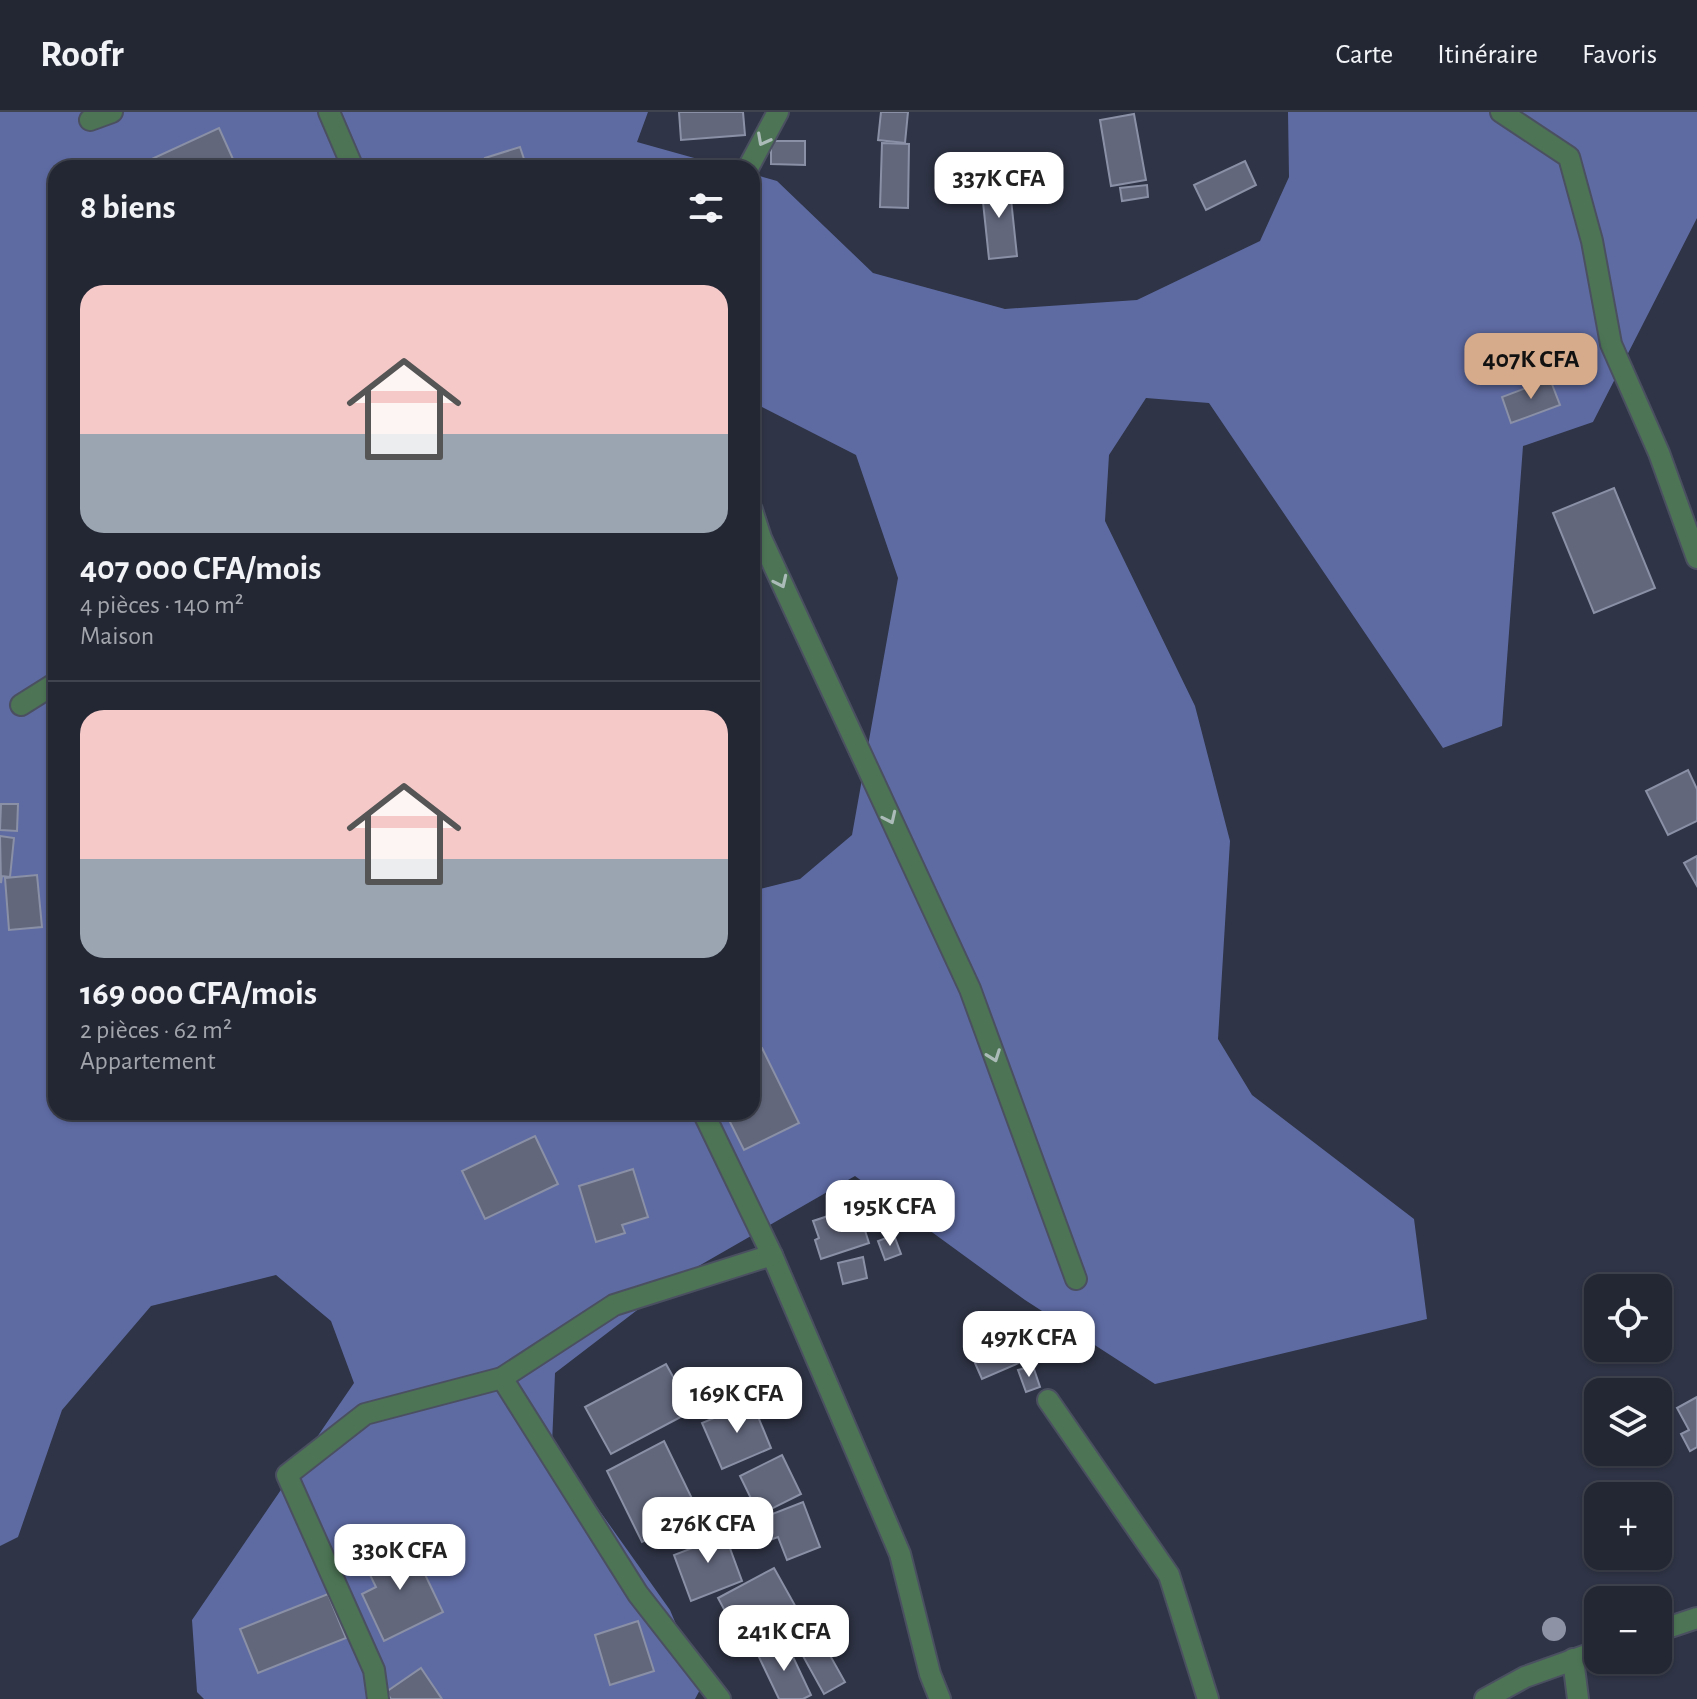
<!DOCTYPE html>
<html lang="fr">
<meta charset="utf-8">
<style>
body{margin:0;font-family:"Alegreya Sans",sans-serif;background:#2b2f3c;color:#f1f3f6;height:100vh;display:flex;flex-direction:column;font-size:30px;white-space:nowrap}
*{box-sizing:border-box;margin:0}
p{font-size:26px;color:#a3a5ac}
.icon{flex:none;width:44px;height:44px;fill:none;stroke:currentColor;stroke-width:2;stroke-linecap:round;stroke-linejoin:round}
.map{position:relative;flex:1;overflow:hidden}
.panel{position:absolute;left:48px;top:48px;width:712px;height:960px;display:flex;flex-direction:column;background:#232734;border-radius:24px;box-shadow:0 2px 6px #0004,0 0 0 2px #40444f}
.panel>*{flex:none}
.tools{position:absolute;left:1584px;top:1162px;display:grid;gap:16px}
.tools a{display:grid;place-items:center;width:88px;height:88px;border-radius:16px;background:#232734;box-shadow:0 2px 6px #0004,0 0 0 2px #40444f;font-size:40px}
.price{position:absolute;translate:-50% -68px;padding:0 18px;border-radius:16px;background:#fff;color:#222;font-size:26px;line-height:52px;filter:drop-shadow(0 2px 4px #0008)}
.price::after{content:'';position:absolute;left:50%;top:48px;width:24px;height:18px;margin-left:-12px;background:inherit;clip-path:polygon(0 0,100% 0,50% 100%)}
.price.active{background:#d6ab8b;color:#111}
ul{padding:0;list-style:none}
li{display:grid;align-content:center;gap:16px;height:424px;padding:0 32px}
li+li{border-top:2px solid #40444f}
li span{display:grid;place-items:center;height:248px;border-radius:24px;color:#555}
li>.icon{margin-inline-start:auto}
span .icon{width:144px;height:144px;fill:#fffc;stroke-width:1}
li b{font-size:34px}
h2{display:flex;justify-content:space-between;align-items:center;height:96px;padding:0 32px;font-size:34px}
header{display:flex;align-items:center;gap:48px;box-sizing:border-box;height:112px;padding:0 40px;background:#232734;border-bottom:2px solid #40444f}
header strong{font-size:38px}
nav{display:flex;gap:44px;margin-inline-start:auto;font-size:28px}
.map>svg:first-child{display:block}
.forest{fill:#5e6ba3}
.building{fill:#62677c;stroke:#8a90a6;stroke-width:2}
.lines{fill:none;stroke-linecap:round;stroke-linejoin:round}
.minor-casing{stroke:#4b5061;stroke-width:24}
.minor{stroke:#4d7555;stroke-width:20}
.tree{fill:#8d92a4}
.oneway{stroke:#abbbb8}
</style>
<header>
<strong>Roofr</strong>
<nav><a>Carte</a><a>Itinéraire</a><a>Favoris</a></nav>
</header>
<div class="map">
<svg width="1697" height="1587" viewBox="0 0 1697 1587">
<rect width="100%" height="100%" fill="#2f3446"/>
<polygon class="forest" points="0,0 648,0 637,30 730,56 56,56 56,1000 752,1000 752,779 800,767 852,723 898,466 856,343 752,290 752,62 777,69 873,161 1005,197 1137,188 1260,129 1289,65 1288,0 1697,0 1697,106 1593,310 1523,334 1502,614 1443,636 1209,291 1146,286 1109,343 1105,409 1195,594 1230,729 1218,927 1252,983 1414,1107 1427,1207 1155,1272 1025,1188 855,1064 683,1163 555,1261 552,1332 670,1498 702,1574 695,1587 204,1587 197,1580 192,1508 354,1271 331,1209 276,1163 151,1194 62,1298 18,1425 0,1434"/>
<g class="building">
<polygon points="679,0 743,0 745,23 681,28"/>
<polygon points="881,0 908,0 905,31 878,28"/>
<polygon points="1134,2 1146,68 1111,74 1100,8"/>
<polygon points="219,16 237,56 145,56 143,51"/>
<polygon points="771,29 805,29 805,53 771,52"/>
<polygon points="882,31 909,32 908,96 880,95"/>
<polygon points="520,35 527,56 488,56 485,46"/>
<polygon points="1245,49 1256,73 1206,98 1194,73"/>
<polygon points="1009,68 1017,144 989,147 981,71"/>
<polygon points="1147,73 1148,85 1122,89 1120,76"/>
<polygon points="1550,267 1560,293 1511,311 1502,285"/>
<polygon points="1614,376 1655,476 1594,501 1553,401"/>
<polygon points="1688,658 1697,677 1697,709 1668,723 1646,679"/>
<polygon points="1,692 18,692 17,719 0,718"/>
<polygon points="0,724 14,726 10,765 2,764 1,771"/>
<polygon points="1697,744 1697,774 1684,751"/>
<polygon points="37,763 42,815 9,818 5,766"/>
<polygon points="762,936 799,1011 744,1038 725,1000 752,1000 752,941"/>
<polygon points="535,1024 558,1072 485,1107 462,1059"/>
<polygon points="633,1057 648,1105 622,1113 625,1121 596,1130 579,1074"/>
<polygon points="852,1096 855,1107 861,1106 869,1131 821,1147 815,1128 819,1126 813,1109"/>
<polygon points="894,1123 901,1142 885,1148 878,1129"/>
<polygon points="863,1145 867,1166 843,1172 838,1151"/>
<polygon points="1023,1209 1037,1243 982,1267 967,1233"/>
<polygon points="666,1252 692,1299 611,1342 585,1295"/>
<polygon points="1033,1254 1040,1275 1026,1280 1018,1258"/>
<polygon points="1697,1285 1697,1335 1690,1339 1681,1322 1689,1318 1677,1296"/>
<polygon points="752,1290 771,1336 722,1357 702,1311"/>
<polygon points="664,1329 699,1401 642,1430 607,1359"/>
<polygon points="782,1343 801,1382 759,1403 740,1364"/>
<polygon points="803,1390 820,1435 787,1448 778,1425 770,1428 762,1406"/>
<polygon points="721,1412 742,1469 691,1489 674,1443 703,1432 698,1421"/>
<polygon points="409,1429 443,1500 384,1529 362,1482 376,1475 364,1451"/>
<polygon points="774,1456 802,1506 746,1538 718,1486"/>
<polygon points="328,1482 346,1526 258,1561 240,1517"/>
<polygon points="638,1509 654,1559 610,1573 595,1523"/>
<polygon points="814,1515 845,1570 824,1582 793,1526"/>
<polygon points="786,1530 811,1583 803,1587 779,1587 758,1543"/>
<polygon points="421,1556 442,1587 391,1587 386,1580"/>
</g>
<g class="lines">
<g class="minor-casing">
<g id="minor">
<polyline points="329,0 353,56"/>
<polyline points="1501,0 1569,45 1592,129 1611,232 1659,341 1697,446"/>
<polyline points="90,8 112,0"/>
<polyline points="748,56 778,0"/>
<polyline points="752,398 761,426 970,877 1076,1167"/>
<polyline points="21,593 56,571"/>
<polyline points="703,1000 772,1143 900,1442 930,1562 940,1587"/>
<polyline points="502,1266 638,1482 720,1587"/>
<polyline points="1048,1288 1169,1463 1208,1587"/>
<polyline points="1658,1519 1697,1506"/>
<polyline points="1573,1547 1578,1587"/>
<polyline points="378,1587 374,1558 287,1363 365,1302 502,1266 614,1193 772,1143"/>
<polyline points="1485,1587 1525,1565 1598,1539"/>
</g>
</g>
<use href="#minor" class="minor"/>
</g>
<circle class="tree" cx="1554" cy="1517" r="12"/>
<defs><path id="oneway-chevron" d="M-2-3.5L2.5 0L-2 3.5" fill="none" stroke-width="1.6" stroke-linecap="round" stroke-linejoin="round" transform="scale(2)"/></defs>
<g class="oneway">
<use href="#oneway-chevron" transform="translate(763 28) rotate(118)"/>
<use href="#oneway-chevron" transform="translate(781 470) rotate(65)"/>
<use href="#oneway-chevron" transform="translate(890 706) rotate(65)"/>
<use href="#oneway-chevron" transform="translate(994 944) rotate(70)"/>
</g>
</svg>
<div class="tools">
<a><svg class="icon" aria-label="locate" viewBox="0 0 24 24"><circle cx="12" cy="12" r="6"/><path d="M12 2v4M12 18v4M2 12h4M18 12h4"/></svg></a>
<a><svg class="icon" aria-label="layers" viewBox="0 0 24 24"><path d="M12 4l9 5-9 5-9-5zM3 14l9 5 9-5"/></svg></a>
<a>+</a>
<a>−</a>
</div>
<b class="price" style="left:999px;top:108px">337K CFA</b>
<b class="price active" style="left:1531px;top:289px">407K CFA</b>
<b class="price" style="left:890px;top:1136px">195K CFA</b>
<b class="price" style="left:1029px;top:1267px">497K CFA</b>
<b class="price" style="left:737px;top:1323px">169K CFA</b>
<b class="price" style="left:708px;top:1453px">276K CFA</b>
<b class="price" style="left:400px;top:1480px">330K CFA</b>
<b class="price" style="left:784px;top:1561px">241K CFA</b>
<section class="panel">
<h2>8 biens<svg class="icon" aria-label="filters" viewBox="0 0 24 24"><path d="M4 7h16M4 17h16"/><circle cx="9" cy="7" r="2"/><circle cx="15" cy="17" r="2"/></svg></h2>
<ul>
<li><span style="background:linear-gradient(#f6c9c9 60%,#9aa5b1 0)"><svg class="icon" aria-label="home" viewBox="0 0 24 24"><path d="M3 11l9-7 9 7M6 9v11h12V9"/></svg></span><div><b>407 000 CFA/mois</b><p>4 pièces · 140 m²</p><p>Maison</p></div></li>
<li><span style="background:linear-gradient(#f6c9c9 60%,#9aa5b1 0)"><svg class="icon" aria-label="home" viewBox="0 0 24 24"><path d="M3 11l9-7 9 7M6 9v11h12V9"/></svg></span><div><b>169 000 CFA/mois</b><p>2 pièces · 62 m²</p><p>Appartement</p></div></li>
</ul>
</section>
</div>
